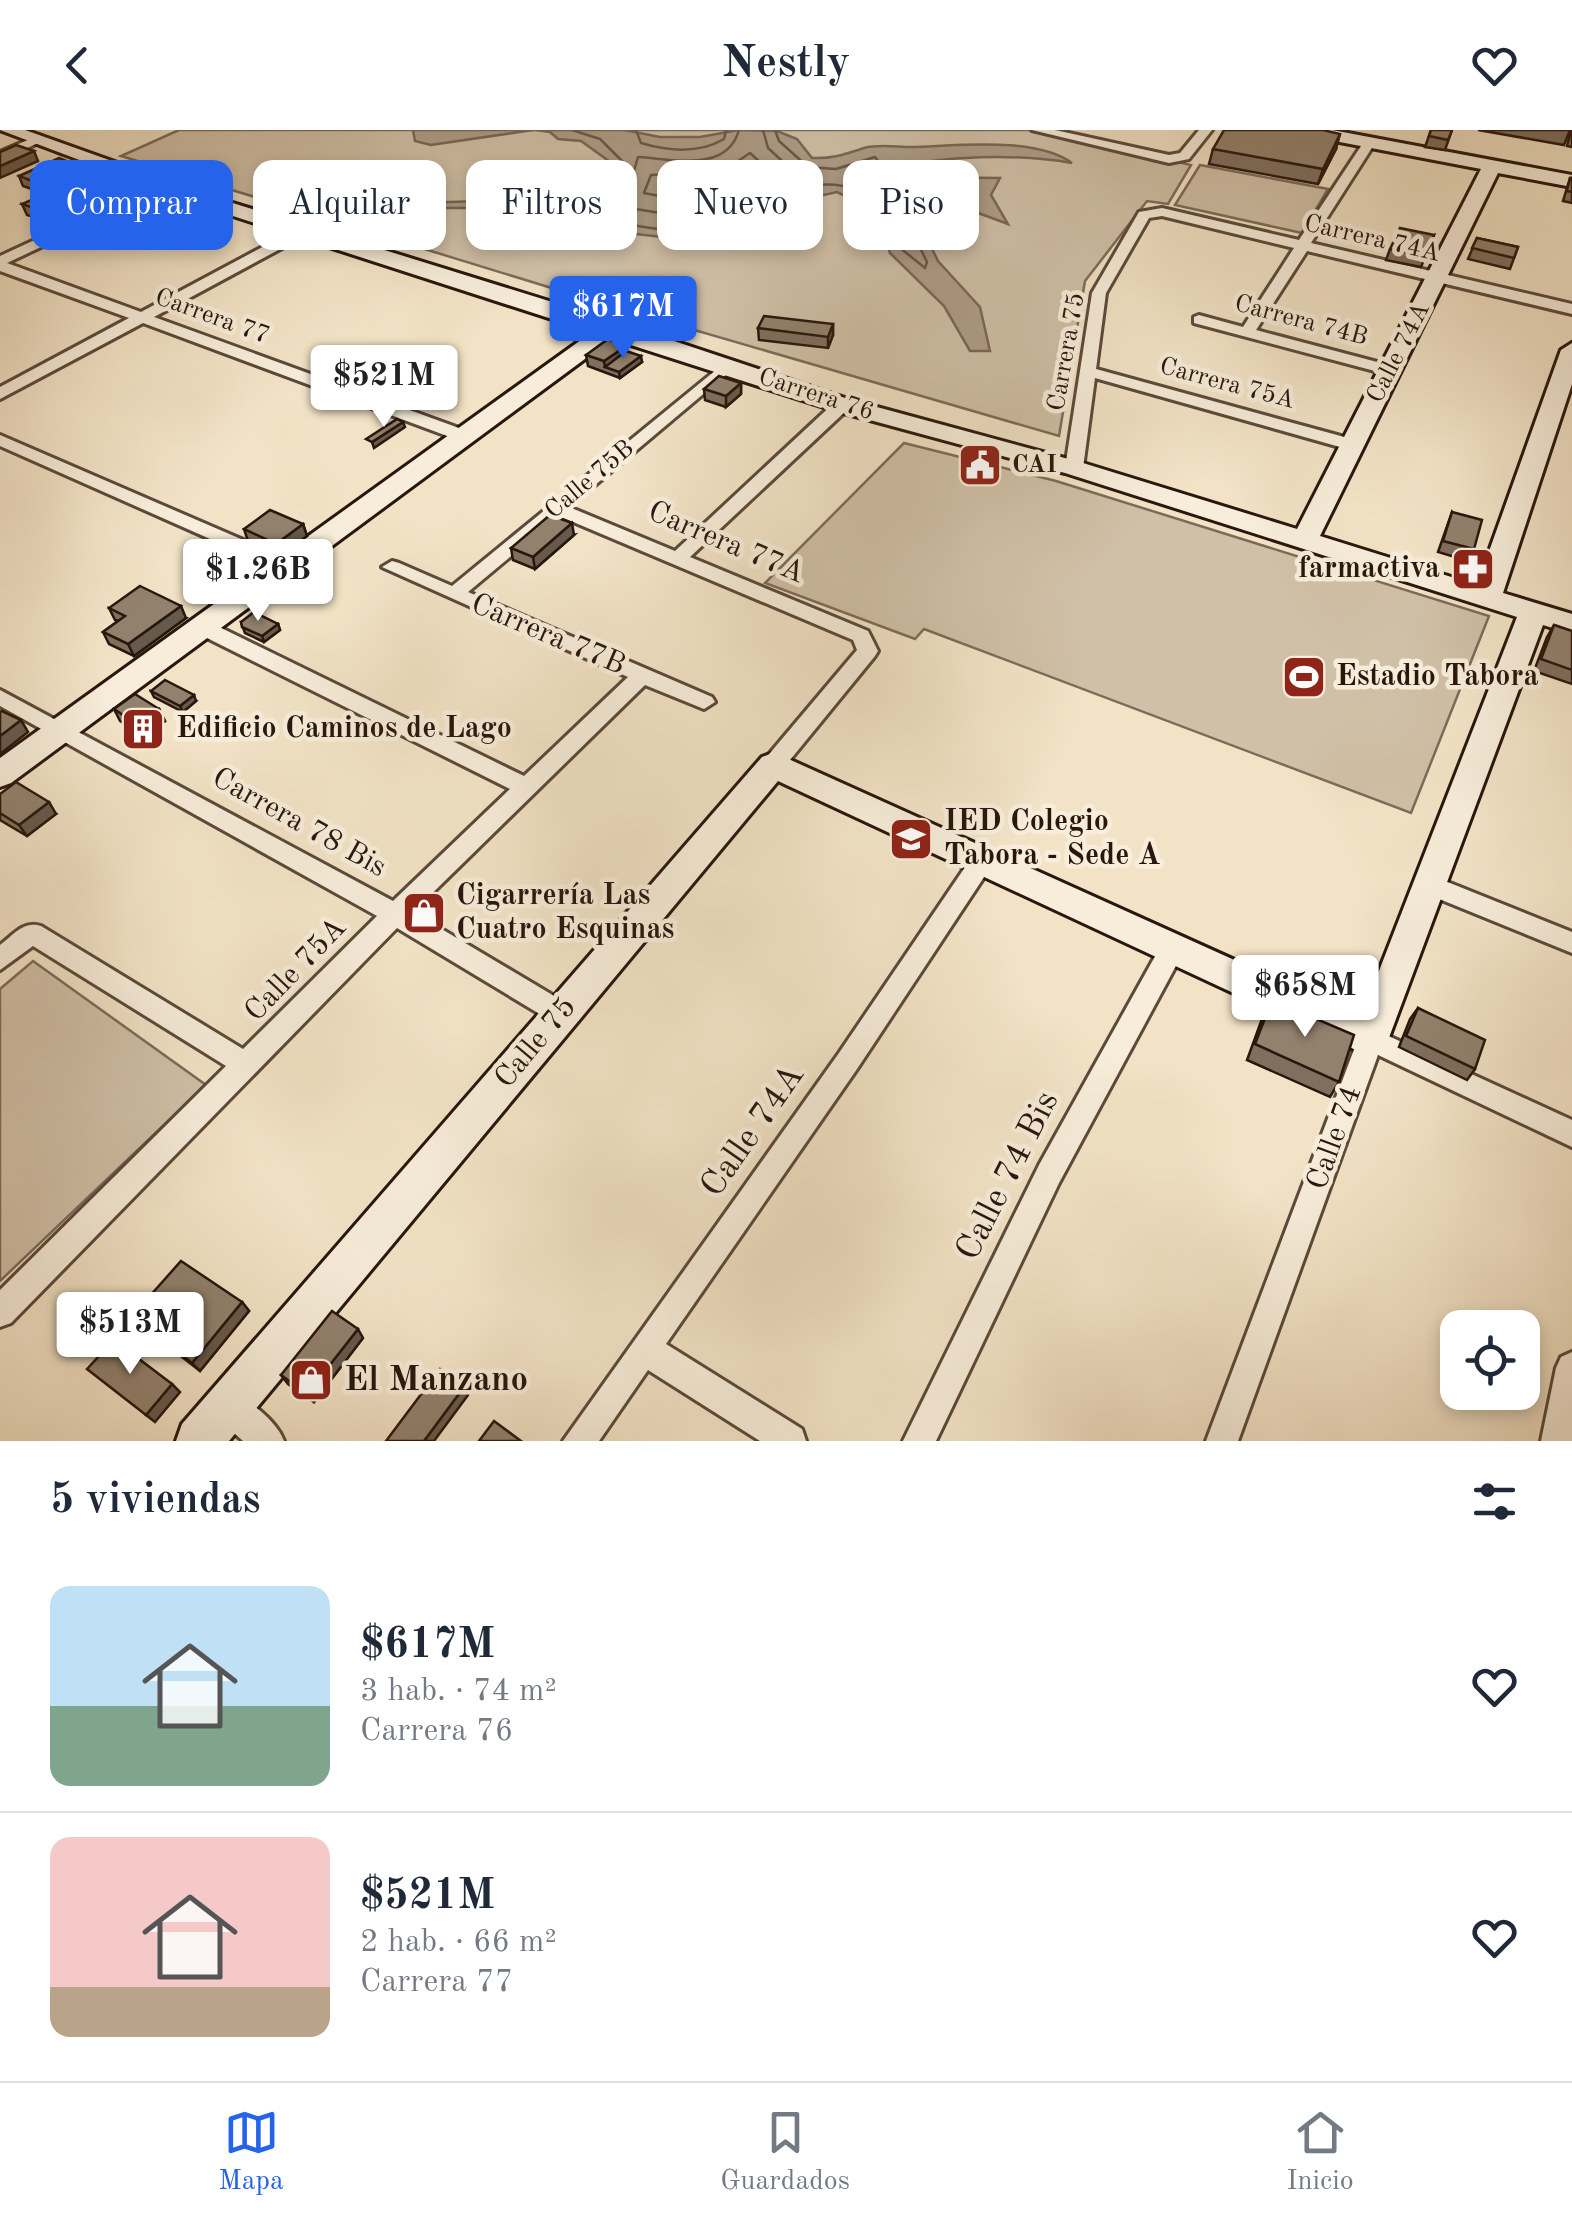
<!DOCTYPE html>
<html lang="es">
<meta charset="utf-8">
<style>
body{margin:0;font-family:"Old Standard TT",serif;background:#f2f2f3;color:#1f2937;height:100vh;display:flex;flex-direction:column;font-size:38px;white-space:nowrap}
*{box-sizing:border-box;margin:0}
p{font-size:32px;color:#747a83}
.icon{flex:none;width:55px;height:55px;fill:none;stroke:currentColor;stroke-width:2;stroke-linecap:round;stroke-linejoin:round}
.map{position:relative;height:1311px;overflow:hidden}
.details{display:flex;flex-direction:column;background:#fff;flex:1}
.details>*{flex:none}
.top-card{position:absolute;left:30px;top:30px;width:1000px;height:90px;display:flex;gap:20px}
.fabs{position:absolute;left:1440px;top:1180px;display:grid;gap:20px}
.fabs a{display:grid;place-items:center;width:100px;height:100px;border-radius:20px;background:#fff;box-shadow:0 5px 15px #0003;font-size:50px}
.price{position:absolute;translate:-50% -85px;padding:0 22px;border-radius:10px;background:#fff;color:#222;font-size:32px;line-height:65px;filter:drop-shadow(0 2px 5px #0008)}
.price::after{content:'';position:absolute;left:50%;top:60px;width:30px;height:22px;margin-left:-15px;background:inherit;clip-path:polygon(0 0,100% 0,50% 100%)}
.price.on{background:#2563eb;color:#fff}
ul{padding:0;list-style:none}
li{display:flex;align-items:center;gap:30px;height:250px;padding:0 50px}
li+li{border-top:2px solid #e0e1e3}
li span{display:grid;place-items:center;flex:none;width:280px;height:200px;border-radius:20px;color:#555}
li>.icon{margin-inline-start:auto}
span .icon{width:120px;height:120px;fill:#fffc;stroke-width:1}
li b{font-size:42px}
h2{display:flex;justify-content:space-between;align-items:center;height:120px;padding:0 50px;font-size:42px}
.tag{padding:0 35px;border-radius:20px;background:#fff;box-shadow:0 5px 15px #0003;font-size:35px;line-height:90px}
.tag.on{background:#2563eb;color:#fff}
header{display:flex;justify-content:space-between;align-items:center;height:130px;padding:0 50px;background:#fff;font-size:45px;font-weight:700}
.dock{display:flex;justify-content:space-around;align-items:center;height:140px;border-top:2px solid #e0e1e3;background:#fff;font-size:28px;color:#747a83}
.dock a{display:grid;justify-items:center;gap:5px}
.dock .on{color:#2563eb}
.map>svg:first-child{display:block}
.green{fill:#d0c0a7;stroke:#7c6b5a;stroke-width:2.5}
.water{fill:#ae9d87;stroke:#796756;stroke-width:2.5}
.lines{fill:none;stroke-linecap:round;stroke-linejoin:round}
.shore{stroke:#6c5a4a;stroke-width:2.5}
.street-casing{stroke:#5b493b;stroke-width:6}
.secondary-casing{stroke:#29160d;stroke-width:6}
.street{fill:#f7edda;fill-rule:evenodd}
.secondary{fill:#f7edda;fill-rule:evenodd}
.wall{fill:#7e6f5e;stroke:#29160d;stroke-width:2.5}
.shaded-wall{fill:#665a4c;stroke:#29160d;stroke-width:2.5}
.building{fill:#92816d;stroke:#29160d;stroke-width:2.5}
.labels{text-anchor:middle;dominant-baseline:central;stroke-width:9;stroke-linejoin:round;paint-order:stroke}
.far-street-label{font-size:25px;fill:#29160d;stroke:#f7edda}
.far-poi-label{font-size:25px;font-weight:bold;fill:#29160d;stroke:#f7edda;text-anchor:start}
.street-label{font-size:30px;fill:#29160d;stroke:#f7edda}
.poi-label{font-size:30px;font-weight:bold;fill:#29160d;stroke:#f7edda;text-anchor:start}
.near-street-label{font-size:35px;fill:#29160d;stroke:#f7edda}
.near-poi-label{font-size:35px;font-weight:bold;fill:#29160d;stroke:#f7edda;text-anchor:start}
</style>
<header><svg class="icon" aria-label="back" viewBox="0 0 24 24"><path d="M15 5l-7 7 7 7"/></svg>Nestly<svg class="icon" aria-label="heart" viewBox="0 0 24 24"><path d="M12 20l-8-8c-3-5 5-10 8-4 3-6 11-1 8 4z"/></svg></header>
<div class="map">
<svg width="1572" height="1311" viewBox="0 0 1572 1311">
<rect width="100%" height="100%" fill="#f2e3c6"/>
<filter id="stains"><feTurbulence type="fractalNoise" baseFrequency=".002" numOctaves="4"/><feColorMatrix values="0 0 0 0 .2 0 0 0 0 .09 0 0 0 0 .02 0 0 0 .5 -.17"/></filter>
<radialGradient id="worn" r=".72"><stop offset=".6" stop-color="#630" stop-opacity="0"/><stop offset="1" stop-color="#630" stop-opacity=".3"/></radialGradient>
<g class="green">
<polygon points="179,0 1037,0 1191,35 1168,74 1147,71 1085,151 1059,306 581,167 121,26"/>
<polygon points="1200,35 1328,59 1302,103 1175,75"/>
<polygon points="904,313 1056,351 1489,486 1411,683 924,499 915,509 765,453"/>
<polygon points="33,831 206,955 0,1151 0,859"/>
</g>
<g class="water">
<polygon points="413,0 533,0 431,15 415,11"/>
<path d="M 536,0 L 624,0 L 660,7 L 700,7 L 739,0 L 777,1 L 797,9 L 812,28 C 833,29 845,24 864,18 C 878,14 897,17 911,17 C 956,16 1035,6 1072,33 C 1014,23 946,26 888,38 L 889,47 L 1000,48 L 991,65 L 1008,94 L 927,64 L 874,58 L 867,64 L 906,78 L 918,90 L 938,131 L 980,177 L 990,221 L 970,221 L 944,176 L 890,123 L 880,90 L 864,75 L 837,62 L 774,76 L 689,110 L 600,100 L 569,86 L 508,78 L 426,78 L 403,82 L 365,62 L 413,73 L 557,69 C 576,65 607,54 613,34 L 581,11 L 558,9 L 550,2 Z"/>
</g>
<g class="lines">
<g class="shore">
<path d="M 572,0 L 600,9 L 622,31 L 617,50 L 582,76 L 584,82 C 606,91 670,105 692,98 C 743,84 803,39 857,60 L 878,45 L 879,32 L 875,27 L 836,39 L 808,37 L 779,11 L 775,0"/>
<path d="M 636,0 L 641,13 C 668,21 699,24 724,9 L 726,0"/>
<path d="M 739,0 C 727,43 674,29 638,27 L 630,54 L 611,69 L 610,75 L 686,87 L 792,48 L 793,41 L 768,18 L 763,0"/>
<polygon points="750,23 762,34 761,41 685,71 644,63 651,45 722,42"/>
<polygon points="898,86 909,95 927,132 925,138 899,117 891,91"/>
</g>
<g class="street-casing">
<g id="street">
<polygon points="1032,0 1055,0 1169,25 1180,23 1199,0 1212,0 1189,29 1169,33"/>
<polygon points="30,9 40,12 0,31 0,22"/>
<polygon points="1369,9 1375,13 1311,113 1572,174 1572,184 1307,121 1256,200 1396,237 1398,240 1390,245 1194,193 1194,187 1199,185 1243,197 1294,118 1162,86 1149,88 1106,163 1096,239 1359,311 1362,315 1359,319 1347,319 1095,248 1083,338 1080,342 1068,342 1065,338 1092,163 1139,82 1162,78 1299,110 1365,10"/>
<polygon points="158,53 170,56 7,133 141,182 298,98 308,98 308,104 154,187 470,302 470,310 458,310 143,193 0,269 0,257 129,188 0,141 0,126"/>
<path d="M 727,231 L 733,233 L 733,239 L 569,377 L 675,421 L 836,271 L 848,271 L 848,279 L 690,427 L 868,501 L 878,521 L 875,526 L 781,641 L 765,641 L 762,635 L 765,629 L 857,520 L 853,510 L 559,386 L 468,462 L 712,567 L 715,572 L 704,579 L 645,555 L 413,782 L 571,876 L 575,884 L 571,892 L 562,895 L 553,892 L 397,798 L 11,1193 L 0,1197 L 0,1160 L 226,936 L 33,816 L 0,840 L 0,815 C 13,805 24,790 41,796 L 243,919 L 377,786 L 0,576 L 0,560 L 393,771 L 510,659 L 195,502 L 192,497 L 202,490 L 209,492 L 524,646 L 628,547 L 382,437 L 392,431 L 399,433 L 452,456 Z"/>
<polygon points="0,305 294,432 297,436 287,442 280,440 0,316"/>
<polygon points="982,722 990,724 994,731 990,738 857,939 666,1214 802,1299 806,1311 760,1311 648,1240 599,1311 563,1311 839,923 974,724"/>
<polygon points="1430,745 1572,802 1572,823 1422,762 1418,755 1422,748"/>
<polygon points="1172,809 1181,812 1185,819 1059,1053 936,1311 903,1311 1039,1035 1163,812"/>
<polygon points="1371,898 1572,990 1572,1017 1378,925 1238,1311 1206,1311 1358,909 1362,901"/>
<polygon points="1572,1222 1572,1311 1541,1311 1556,1238 1561,1227"/>
<path d="M 228,1261 C 248,1269 276,1290 284,1311 L 243,1311 L 217,1288 L 212,1277 L 217,1266 Z"/>
</g>
</g>
<g class="secondary-casing">
<polygon id="secondary" points="0,0 25,0 210,66 620,193 851,270 1083,333 1297,399 1481,39 1303,5 1294,0 1332,0 1572,45 1572,57 1498,43 1320,406 1477,455 1561,220 1572,213 1572,254 1503,463 1572,484 1572,504 1543,495 1384,921 1371,926 1358,921 778,651 229,1311 176,1311 182,1294 762,627 773,623 784,627 1361,887 1517,487 1065,343 833,280 612,209 11,653 0,657 0,628 592,202 196,74"/>
</g>
<use href="#street" class="street"/>
<use href="#secondary" class="secondary"/>
</g>
<g class="wall">
<polygon points="1431,0 1452,0 1445,20 1425,17"/>
<polygon points="1478,0 1570,0 1564,15"/>
<polygon points="1571,0 1572,0 1572,17 1567,16"/>
<polygon points="1213,19 1336,19 1318,54 1209,34"/>
<polygon points="76,44 37,61 23,56 19,46"/>
<polygon points="1570,48 1572,48 1572,73 1563,71"/>
<polygon points="132,50 136,61 107,75 77,65 73,54"/>
<polygon points="22,74 78,87 60,95 27,85"/>
<polygon points="1434,105 1421,137 1386,130 1390,119"/>
<polygon points="1477,108 1518,117 1510,139 1468,129"/>
<polygon points="833,194 833,205 828,218 759,210 758,198"/>
<polygon points="626,216 626,221 642,232 620,248 588,236 586,225"/>
<polygon points="741,253 741,264 726,277 705,270 704,259"/>
<polygon points="1452,382 1474,419 1468,431 1438,422"/>
<polygon points="303,394 307,406 281,425 248,411 244,399"/>
<polygon points="574,405 535,439 513,430 511,418"/>
<polygon points="109,478 186,488 134,526 109,514 103,502 118,491 115,490"/>
<polygon points="241,492 278,494 280,500 264,512 245,503"/>
<polygon points="1554,495 1572,501 1572,554 1534,541 1547,507"/>
<polygon points="151,561 196,571 183,582 154,567"/>
<polygon points="114,579 159,579 165,591 144,606 120,591"/>
<polygon points="0,664 56,684 27,706 0,690"/>
<polygon points="1272,870 1339,952 1330,967 1247,930 1263,886"/>
<polygon points="1418,878 1475,939 1467,950 1399,917 1410,889"/>
<polygon points="242,1172 249,1181 200,1241 141,1195 132,1186"/>
<polygon points="363,1208 314,1272 288,1254 281,1245"/>
</g>
<g class="shaded-wall">
<polygon points="1340,4 1336,19 1318,54 1323,39"/>
<polygon points="34,21 38,31 0,48 0,36"/>
<polygon points="72,33 76,44 37,61 32,51"/>
<polygon points="132,50 136,61 107,75 103,64"/>
<polygon points="73,76 78,87 60,95 55,85"/>
<polygon points="833,194 833,205 828,218 828,207"/>
<polygon points="626,216 627,227 605,237 604,231"/>
<polygon points="641,226 642,232 620,248 619,242"/>
<polygon points="741,253 741,264 726,277 726,266"/>
<polygon points="403,292 405,297 374,318 372,312"/>
<polygon points="572,393 574,405 535,439 533,427"/>
<polygon points="303,394 307,406 281,425 276,414"/>
<polygon points="181,476 186,488 134,526 128,514"/>
<polygon points="278,494 280,500 264,512 262,506"/>
<polygon points="194,565 196,571 183,582 180,576"/>
<polygon points="159,579 165,591 144,606 138,595"/>
<polygon points="21,590 28,602 0,624 0,606"/>
<polygon points="49,672 56,684 27,706 19,695"/>
<polygon points="242,1172 249,1181 200,1241 192,1233"/>
<polygon points="358,1199 363,1208 314,1272 307,1264"/>
<polygon points="172,1254 180,1262 155,1292 146,1285"/>
<polygon points="464,1257 468,1265 434,1311 424,1311"/>
</g>
<g class="building">
<polygon points="1224,0 1323,0 1340,4 1323,39 1213,19"/>
<polygon points="1431,0 1452,0 1448,10 1429,6"/>
<polygon points="16,15 34,21 0,36 0,22"/>
<polygon points="59,28 72,33 32,51 19,46"/>
<polygon points="103,40 132,50 103,64 73,54"/>
<polygon points="1570,48 1572,48 1572,62 1567,61"/>
<polygon points="40,66 73,76 55,85 22,74"/>
<polygon points="1400,98 1434,105 1425,126 1390,119"/>
<polygon points="1477,108 1518,117 1514,128 1472,118"/>
<polygon points="764,186 833,194 828,207 758,198"/>
<polygon points="608,209 626,216 604,231 586,225"/>
<polygon points="626,221 641,226 619,242 605,237"/>
<polygon points="719,246 741,253 726,266 704,259"/>
<polygon points="397,289 403,292 372,312 366,309"/>
<polygon points="270,380 303,394 276,414 244,399"/>
<polygon points="1452,382 1482,390 1474,419 1443,411"/>
<polygon points="550,385 572,393 533,427 511,418"/>
<polygon points="140,456 181,476 128,514 103,502 125,486 109,478"/>
<polygon points="254,482 278,494 262,506 242,497 241,492"/>
<polygon points="1554,495 1572,501 1572,540 1541,529"/>
<polygon points="165,550 194,565 180,576 151,561"/>
<polygon points="135,564 159,579 138,595 114,579"/>
<polygon points="2,581 21,590 0,606 0,582"/>
<polygon points="16,652 49,672 19,695 0,683 0,664"/>
<polygon points="1272,870 1354,905 1339,952 1255,914"/>
<polygon points="1418,878 1485,910 1475,939 1406,906"/>
<polygon points="181,1131 242,1172 192,1233 132,1186"/>
<polygon points="332,1181 358,1199 307,1264 281,1245"/>
<polygon points="114,1210 172,1254 146,1285 87,1239"/>
<polygon points="440,1239 464,1257 424,1311 386,1311"/>
<polygon points="494,1291 521,1311 479,1311"/>
</g>
<defs>
<g id="civic-square" transform="scale(2.25)"><rect x="-9" y="-9" width="18" height="18" rx="4" fill="#8f2418" stroke="#f7edda"/><path d="M-.6-6.5H3V-4.5H.6V-3L4-1V1h2V6H-6V1h2V-1L-.6-3ZM-1.2 2.5V6h2.4V2.5Z" fill="#fff"/></g>
<g id="pharmacy-square" transform="scale(2.25)"><rect x="-9" y="-9" width="18" height="18" rx="4" fill="#8f2418" stroke="#f7edda"/><path d="M-2-6h4v4h4v4h-4v4h-4v-4h-4v-4h4Z" fill="#fff"/></g>
<g id="stadium-square" transform="scale(2.25)"><rect x="-9" y="-9" width="18" height="18" rx="4" fill="#8f2418" stroke="#f7edda"/><path d="M0-5a6.5 5 0 1 0 0 10a6.5 5 0 1 0 0-10ZM-3.5-1.8h7v3.6h-7Z" fill="#fff"/></g>
<g id="building-square" transform="scale(2.25)"><rect x="-9" y="-9" width="18" height="18" rx="4" fill="#8f2418" stroke="#f7edda"/><path d="M-4-6H4V6H1V3H-1V6H-4ZM-2.5-4.3h1.7v1.8h-1.7ZM.8-4.3h1.7v1.8H.8ZM-2.5-1h1.7V.8h-1.7ZM.8-1h1.7V.8H.8Z" fill="#fff"/></g>
<g id="university-square" transform="scale(2.25)"><rect x="-9" y="-9" width="18" height="18" rx="4" fill="#8f2418" stroke="#f7edda"/><path d="M0-5L7-2L0 1L-7-2ZM-4 1L0 2.5L4 1V4Q0 6-4 4Z" fill="#fff"/></g>
<g id="shop-square" transform="scale(2.25)"><rect x="-9" y="-9" width="18" height="18" rx="4" fill="#8f2418" stroke="#f7edda"/><path d="M-5-2.5h2.3a2.7 3.5 0 0 1 5.4 0H5L5.5 6h-11ZM-1.5-2.5h3a1.5 2.3 0 0 0-3 0Z" fill="#fff"/></g>
</defs>
<g fill-rule="evenodd">
<use href="#civic-square" x="980" y="335"/>
<use href="#pharmacy-square" x="1473" y="439"/>
<use href="#stadium-square" x="1304" y="547"/>
<use href="#building-square" x="143" y="599"/>
<use href="#university-square" x="911" y="709"/>
<use href="#shop-square" x="424" y="783"/>
<use href="#shop-square" x="311" y="1250"/>
</g>
<g class="labels">
<g class="far-street-label">
<text transform="translate(1372 109) rotate(13)">Carrera 74A</text>
<text transform="translate(212 187) rotate(20)">Carrera 77</text>
<text transform="translate(1301 191) rotate(15)">Carrera 74B</text>
<text transform="translate(1067 222) rotate(-80)">Carrera 75</text>
<text transform="translate(1399 223) rotate(-63)">Calle 74A</text>
<text transform="translate(1227 254) rotate(15)">Carrera 75A</text>
<text transform="translate(816 265) rotate(18)">Carrera 76</text>
<text transform="translate(590 350) rotate(-40)">Calle 75B</text>
</g>
<g class="far-poi-label">
<text x="1012" y="335">CAI</text>
</g>
<g class="street-label">
<text transform="translate(726 413) rotate(23)">Carrera 77A</text>
<text transform="translate(548 505) rotate(23)">Carrera 77B</text>
<text transform="translate(299 693) rotate(29)">Carrera 78 Bis</text>
<text transform="translate(296 840) rotate(-46)">Calle 75A</text>
<text transform="translate(536 913) rotate(-50)">Calle 75</text>
<text transform="translate(1335 1008) rotate(-70)">Calle 74</text>
</g>
<g class="poi-label">
<text x="1440" y="439" text-anchor="end">farmactiva</text>
<text x="1336" y="547">Estadio Tabora</text>
<text x="176" y="599">Edificio Caminos de Lago</text>
<text x="944" y="692">IED Colegio<tspan x="944" dy="34">Tabora - Sede A</tspan></text>
<text x="456" y="766">Cigarrería Las<tspan x="456" dy="34">Cuatro Esquinas</tspan></text>
</g>
<g class="near-street-label">
<text transform="translate(753 1001) rotate(-55)">Calle 74A</text>
<text transform="translate(1008 1046) rotate(-63)">Calle 74 Bis</text>
</g>
<g class="near-poi-label">
<text x="344" y="1250">El Manzano</text>
</g>
</g>
<rect width="100%" height="100%" filter="url(#stains)"/>
<rect width="100%" height="100%" fill="url(#worn)"/>
</svg>
<div class="fabs">
<a><svg class="icon" aria-label="locate" viewBox="0 0 24 24"><circle cx="12" cy="12" r="6"/><path d="M12 2v4M12 18v4M2 12h4M18 12h4"/></svg></a>
</div>
<b class="price on" style="left:623px;top:231px">$617M</b>
<b class="price" style="left:384px;top:300px">$521M</b>
<b class="price" style="left:258px;top:494px">$1.26B</b>
<b class="price" style="left:1305px;top:910px">$658M</b>
<b class="price" style="left:130px;top:1247px">$513M</b>
<div class="top-card">
<a class="tag on">Comprar</a>
<a class="tag">Alquilar</a>
<a class="tag">Filtros</a>
<a class="tag">Nuevo</a>
<a class="tag">Piso</a>
</div>
</div>
<section class="details">
<h2>5 viviendas<svg class="icon" aria-label="filters" viewBox="0 0 24 24"><path d="M4 7h16M4 17h16"/><circle cx="9" cy="7" r="2"/><circle cx="15" cy="17" r="2"/></svg></h2>
<ul>
<li><span style="background:linear-gradient(#bfe0f5 60%,#7fa58c 0)"><svg class="icon" aria-label="home" viewBox="0 0 24 24"><path d="M3 11l9-7 9 7M6 9v11h12V9"/></svg></span><div><b>$617M</b><p>3 hab. · 74 m²</p><p>Carrera 76</p></div><svg class="icon" aria-label="heart" viewBox="0 0 24 24"><path d="M12 20l-8-8c-3-5 5-10 8-4 3-6 11-1 8 4z"/></svg></li>
<li><span style="background:linear-gradient(#f6c9c9 75%,#b9a48a 0)"><svg class="icon" aria-label="home" viewBox="0 0 24 24"><path d="M3 11l9-7 9 7M6 9v11h12V9"/></svg></span><div><b>$521M</b><p>2 hab. · 66 m²</p><p>Carrera 77</p></div><svg class="icon" aria-label="heart" viewBox="0 0 24 24"><path d="M12 20l-8-8c-3-5 5-10 8-4 3-6 11-1 8 4z"/></svg></li>
</ul>
</section>
<nav class="dock">
<a class="on"><svg class="icon" aria-label="map" viewBox="0 0 24 24"><path d="M3 6l6-2 6 2 6-2v14l-6 2-6-2-6 2zM9 4v14M15 6v14"/></svg>Mapa</a>
<a><svg class="icon" aria-label="saved" viewBox="0 0 24 24"><path d="M7 4h10v16l-5-4-5 4z"/></svg>Guardados</a>
<a><svg class="icon" aria-label="home" viewBox="0 0 24 24"><path d="M3 11l9-7 9 7M6 9v11h12V9"/></svg>Inicio</a>
</nav>
